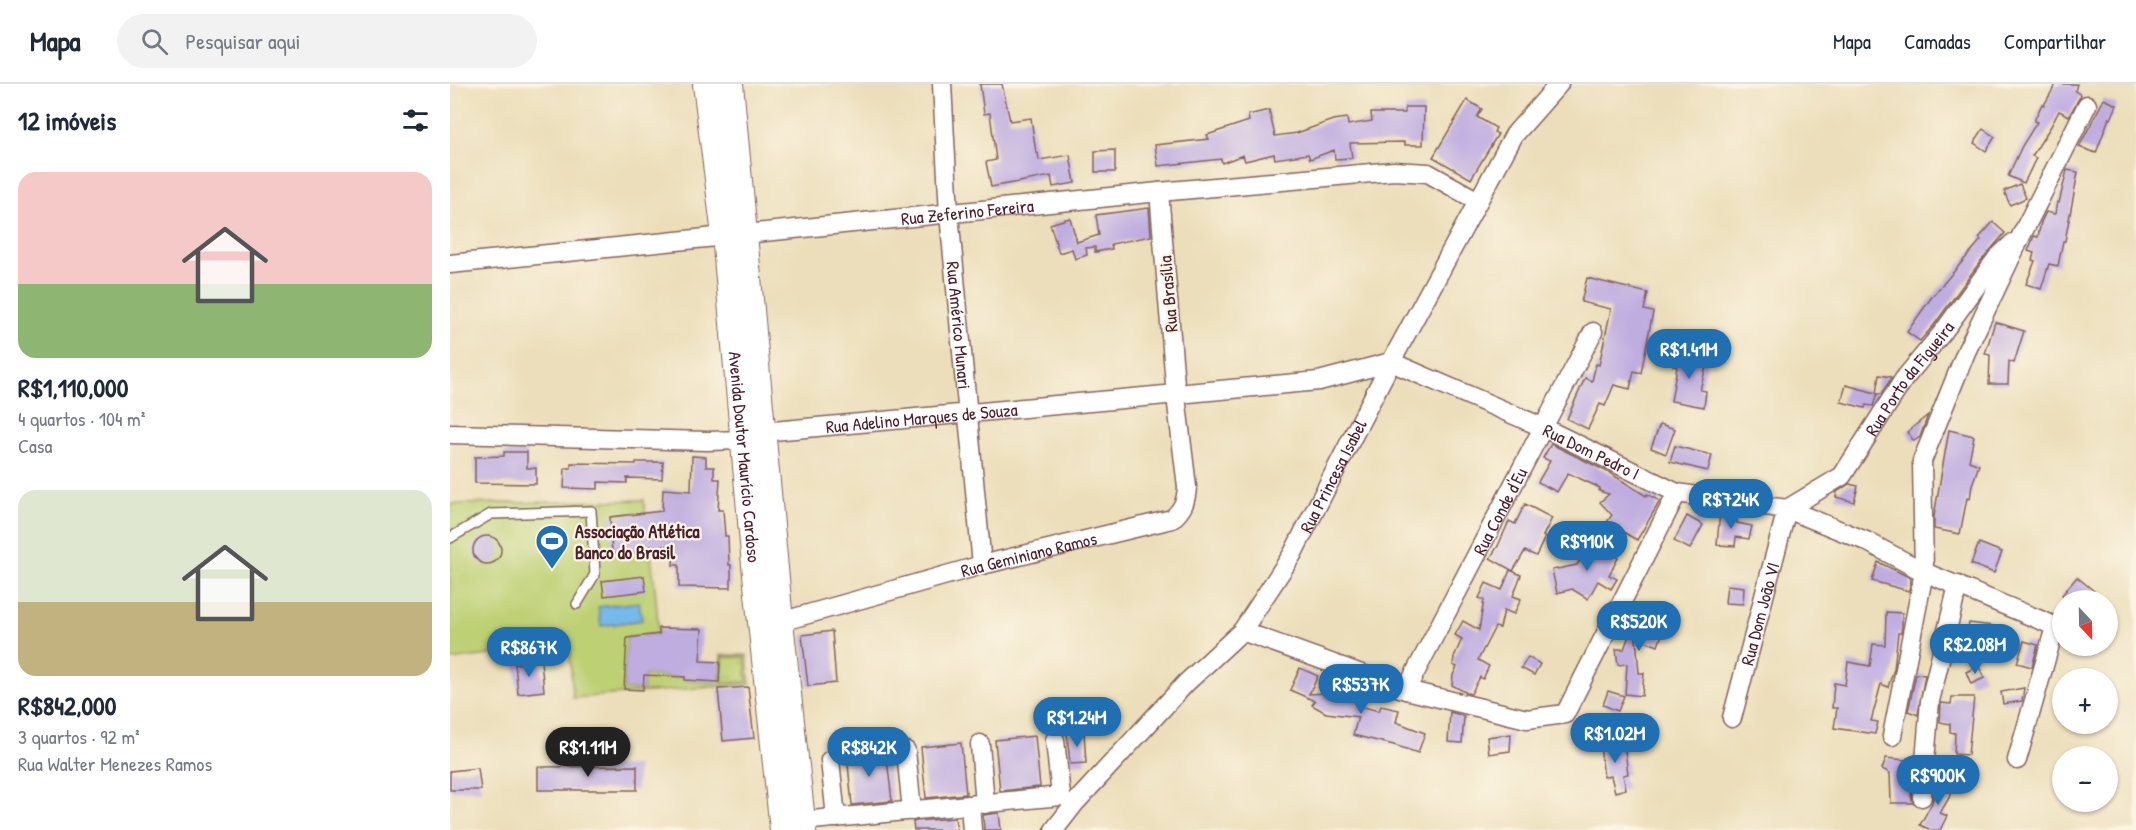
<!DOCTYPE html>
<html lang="pt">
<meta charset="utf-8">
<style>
body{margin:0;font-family:"Patrick Hand",sans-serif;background:#f2f2f3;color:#1f2937;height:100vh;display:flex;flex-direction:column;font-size:22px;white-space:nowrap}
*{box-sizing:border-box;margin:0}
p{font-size:20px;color:#747a83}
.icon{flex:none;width:33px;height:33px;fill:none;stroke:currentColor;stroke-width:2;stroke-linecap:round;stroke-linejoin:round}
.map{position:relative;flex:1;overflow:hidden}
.panel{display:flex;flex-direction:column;background:#fff;width:450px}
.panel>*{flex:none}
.needle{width:39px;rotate:158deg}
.fabs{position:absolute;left:1602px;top:506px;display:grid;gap:12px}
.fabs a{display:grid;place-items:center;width:66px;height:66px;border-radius:50%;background:#fff;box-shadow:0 2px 4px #0004;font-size:30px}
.price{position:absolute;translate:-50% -51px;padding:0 14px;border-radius:21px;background:#1f6fb2;color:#fff;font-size:20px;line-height:39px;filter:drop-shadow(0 2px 3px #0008)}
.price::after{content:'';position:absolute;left:50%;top:36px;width:18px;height:14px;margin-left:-9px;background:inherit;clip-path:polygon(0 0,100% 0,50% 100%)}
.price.selected{background:#222;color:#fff}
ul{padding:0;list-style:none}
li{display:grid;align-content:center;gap:12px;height:318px;padding:0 18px}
li span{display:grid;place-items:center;height:186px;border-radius:18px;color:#555}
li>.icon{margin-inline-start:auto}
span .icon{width:108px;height:108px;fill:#fffc;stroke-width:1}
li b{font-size:26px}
h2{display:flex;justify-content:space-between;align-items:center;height:72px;padding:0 18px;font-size:26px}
header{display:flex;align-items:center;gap:36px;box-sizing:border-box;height:84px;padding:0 30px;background:#fff;border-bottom:2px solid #e0e1e3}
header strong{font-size:28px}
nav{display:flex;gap:33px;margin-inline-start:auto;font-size:21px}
.search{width:420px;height:54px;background:#f2f2f3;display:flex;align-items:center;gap:15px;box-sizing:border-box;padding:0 21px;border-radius:33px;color:#747a83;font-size:22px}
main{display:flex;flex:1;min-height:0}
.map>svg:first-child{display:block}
.grass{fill:#bdd073;stroke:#84784f;stroke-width:1.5}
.park{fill:url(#park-tufts);stroke:#84784f;stroke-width:1.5}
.water{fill:#75baeb;stroke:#606c8b;stroke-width:1.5}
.building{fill:#bfade0}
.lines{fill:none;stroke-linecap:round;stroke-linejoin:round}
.lane-casing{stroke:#83625d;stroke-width:12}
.street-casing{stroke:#83625d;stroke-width:21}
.secondary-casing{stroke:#83625d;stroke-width:28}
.lane{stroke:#fff;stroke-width:9}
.street{stroke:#fff;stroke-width:18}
.secondary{stroke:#fff;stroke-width:26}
.labels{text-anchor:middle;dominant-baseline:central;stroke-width:4.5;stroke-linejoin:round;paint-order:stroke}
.street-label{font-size:18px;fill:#4a1f2b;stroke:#fcf5e5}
.poi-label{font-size:18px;font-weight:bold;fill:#4a1f2b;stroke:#fcf5e5;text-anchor:start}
</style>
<header>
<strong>Mapa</strong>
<div class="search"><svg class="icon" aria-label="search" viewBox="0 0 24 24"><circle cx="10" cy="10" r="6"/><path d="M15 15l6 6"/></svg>Pesquisar aqui</div>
<nav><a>Mapa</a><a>Camadas</a><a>Compartilhar</a></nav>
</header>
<main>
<section class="panel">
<h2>12 imóveis<svg class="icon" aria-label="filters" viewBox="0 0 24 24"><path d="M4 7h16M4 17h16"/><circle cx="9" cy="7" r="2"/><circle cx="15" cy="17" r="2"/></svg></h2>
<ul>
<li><span style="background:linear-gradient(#f6c9c9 60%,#8fb573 0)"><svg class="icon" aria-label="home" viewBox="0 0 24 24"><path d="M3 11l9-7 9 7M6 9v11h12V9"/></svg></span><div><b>R$1,110,000</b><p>4 quartos · 104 m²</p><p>Casa</p></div></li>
<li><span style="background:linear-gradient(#dfe7d0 60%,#c2b280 0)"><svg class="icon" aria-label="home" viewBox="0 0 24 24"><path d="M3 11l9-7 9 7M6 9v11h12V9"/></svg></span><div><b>R$842,000</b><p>3 quartos · 92 m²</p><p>Rua Walter Menezes Ramos</p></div></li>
</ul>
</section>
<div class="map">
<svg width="1686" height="746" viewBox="0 0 1686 746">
<defs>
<pattern id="park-tufts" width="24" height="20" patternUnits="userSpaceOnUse" patternTransform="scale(1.5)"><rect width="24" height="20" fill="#bdd073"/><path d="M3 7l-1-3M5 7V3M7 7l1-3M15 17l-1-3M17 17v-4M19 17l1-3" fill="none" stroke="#a4b264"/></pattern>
</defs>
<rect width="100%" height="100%" fill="#fcf5e5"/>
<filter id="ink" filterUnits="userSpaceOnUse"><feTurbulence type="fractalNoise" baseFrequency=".0167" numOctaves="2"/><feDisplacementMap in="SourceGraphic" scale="12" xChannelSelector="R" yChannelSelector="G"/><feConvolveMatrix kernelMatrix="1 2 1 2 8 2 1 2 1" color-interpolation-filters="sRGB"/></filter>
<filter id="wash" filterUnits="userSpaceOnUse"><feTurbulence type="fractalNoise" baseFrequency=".008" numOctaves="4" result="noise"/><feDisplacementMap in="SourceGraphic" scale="24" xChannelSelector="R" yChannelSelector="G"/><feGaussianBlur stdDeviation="1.35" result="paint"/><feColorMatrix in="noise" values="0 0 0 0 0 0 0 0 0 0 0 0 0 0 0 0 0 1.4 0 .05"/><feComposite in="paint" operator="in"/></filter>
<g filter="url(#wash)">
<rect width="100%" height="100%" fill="#ecdeba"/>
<polygon class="grass" points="194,416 205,504 209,550 177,554 174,605 193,606 194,591 235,593 235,596 269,598 271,571 297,571 300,600 123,614 119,561 0,576 0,420"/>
<polygon class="park" points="273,573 295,573 297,598 272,599"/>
<polygon class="water" points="189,518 192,536 151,542 148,523"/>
<g id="blocks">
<g class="building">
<polygon points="530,0 552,0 560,37 581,34 586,69 588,69 589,76 620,71 625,99 603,103 601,92 541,103 536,78 546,76 540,29 534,30"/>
<polygon points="1606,0 1627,0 1625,7 1631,11 1619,32 1609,27 1601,42 1582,72 1586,74 1574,99 1558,92 1572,62 1587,38 1584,37 1592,20 1594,21"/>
<polygon points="1654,15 1667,21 1661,35 1659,34 1646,69 1629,63"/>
<polygon points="1017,16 1032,25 1027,33 1046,44 1044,48 1048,50 1021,95 983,73"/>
<polygon points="955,23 974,23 973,61 955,61 955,58 900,59 902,74 885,75 884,66 860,75 858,70 825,75 824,70 795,77 793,71 772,79 771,75 708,82 705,61 759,55 757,51 799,37 798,31 819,26 825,52 847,49 883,36 897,34 898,41 922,37 921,29 955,29"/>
<polygon points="1533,45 1545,53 1536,67 1524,59"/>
<polygon points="665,66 665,88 645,88 645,67"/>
<polygon points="1617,86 1628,88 1615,157 1613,157 1608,182 1599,180 1591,205 1576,200 1585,177 1582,176 1584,169 1578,167 1584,152 1588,153 1591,138 1596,128 1605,130 1607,118 1609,119"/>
<polygon points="1570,100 1576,114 1560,121 1554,107"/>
<polygon points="699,124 701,152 661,160 662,165 645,168 645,163 636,164 637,171 625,175 622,165 609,169 600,140 620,134 627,158 649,151 646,131"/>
<polygon points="1543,138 1555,149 1530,178 1484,241 1470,257 1457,248 1481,214 1531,156 1529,154"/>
<polygon points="1137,194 1198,209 1194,226 1203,228 1191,289 1184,287 1180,305 1164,301 1155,322 1150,320 1138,345 1117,335 1135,294 1142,297 1146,280 1149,281 1161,225 1131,218"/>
<polygon points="1545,238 1574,247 1564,279 1559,277 1558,300 1539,300 1540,271 1535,270"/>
<polygon points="1227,267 1258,275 1250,306 1256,307 1254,323 1221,317 1227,283 1223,282"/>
<polygon points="1429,291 1441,293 1441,295 1431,310 1427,310 1423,322 1416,321 1415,324 1391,318 1396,301 1426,309"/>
<polygon points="1478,331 1470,353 1464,357 1457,348"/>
<polygon points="1210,340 1225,345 1216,370 1201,364"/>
<polygon points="1499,346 1524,352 1519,377 1529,381 1522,401 1520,415 1517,414 1510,450 1484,445 1484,432"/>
<polygon points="1101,360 1160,389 1196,412 1197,410 1210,417 1187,456 1157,438 1162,431 1150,418 1159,410 1149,407 1150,404 1118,389 1107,408 1088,398 1100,377 1093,374"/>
<polygon points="1225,362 1262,371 1258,387 1220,378"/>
<polygon points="54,368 77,368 77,384 86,384 86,400 25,399 25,373 54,372"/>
<polygon points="242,372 256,373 256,383 264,383 264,395 270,395 268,426 273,426 275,452 278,452 279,481 281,481 281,504 229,503 229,481 223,481 224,462 201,462 201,468 162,470 160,433 212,427 213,405 241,407"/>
<polygon points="186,378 213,378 212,395 177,394 177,399 148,398 148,405 114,404 115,384 121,384 121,379 186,380"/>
<polygon points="1399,400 1408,402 1404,418 1386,413 1387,408"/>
<polygon points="1075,420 1102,434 1093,452 1095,453 1086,472 1075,467 1063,487 1040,474 1048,462 1059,437 1065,440"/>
<polygon points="1270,427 1286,429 1287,439 1302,442 1299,455 1286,453 1285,462 1267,461"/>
<polygon points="1237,432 1253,441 1240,465 1224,457"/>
<circle cx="37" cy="466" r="14"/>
<polygon points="1142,455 1168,474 1159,491 1167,495 1161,505 1148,497 1138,515 1122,505 1107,509 1102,486 1127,481"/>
<polygon points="1529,459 1552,468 1544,489 1521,480"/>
<polygon points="1428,478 1461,494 1459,507 1422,497"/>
<polygon points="1060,486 1071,491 1063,512 1071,515 1064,530 1054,526 1050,544 1045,543 1028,576 1039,582 1033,595 1030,593 1021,610 1017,609 1002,601 1003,591 1007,583 1003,581 1004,573 1012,555 1005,551 1013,537 1029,546 1034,516 1029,514 1036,499 1052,506"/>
<polygon points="194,492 196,507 154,512 152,497"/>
<polygon points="1627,493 1644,507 1637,516 1618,516 1612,511"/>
<polygon points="1277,501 1294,503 1293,520 1275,519"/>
<polygon points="1436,528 1452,529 1452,541 1451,549 1448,549 1444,585 1438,603 1431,600 1421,637 1428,638 1425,650 1384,644 1387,624 1382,624 1384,599 1395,601 1398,578 1420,582 1423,560 1435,561"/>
<polygon points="1194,531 1216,539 1208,562 1186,554 1189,589 1194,589 1192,612 1175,610 1177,580 1168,581 1166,565 1174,565 1185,536 1185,538 1191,540"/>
<polygon points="1519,539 1543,542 1539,571 1514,567"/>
<polygon points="209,544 252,545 250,577 270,578 269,598 235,596 235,593 194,591 193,606 174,605 177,554 209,550"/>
<polygon points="382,547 386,599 358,602 352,551"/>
<polygon points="1574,557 1588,561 1582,583 1567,579"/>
<polygon points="1078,573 1090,580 1084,591 1071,584"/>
<polygon points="91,577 94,607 68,610 65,580"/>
<polygon points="1529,582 1534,594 1521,600 1516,588"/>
<polygon points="850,584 868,592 859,610 894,608 894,611 908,614 906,621 929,627 931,622 949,626 946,638 975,649 968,669 944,661 903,651 908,633 876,629 862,621 865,617 840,606"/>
<polygon points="1466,590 1475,591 1468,631 1458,627"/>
<polygon points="298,603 304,654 273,657 268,605"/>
<polygon points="1574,604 1572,617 1553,620 1551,608"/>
<polygon points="1158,607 1174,612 1168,627 1153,621"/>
<polygon points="1502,613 1524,613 1518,671 1504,670 1505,649 1500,648 1500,640 1490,638 1491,619 1501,620"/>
<polygon points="1000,628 1014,632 1012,659 998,658"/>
<polygon points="634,648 636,679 620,680 617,649"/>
<polygon points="1061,650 1060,667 1039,670 1037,653"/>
<polygon points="585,652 590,703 550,707 545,656"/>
<polygon points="511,659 516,710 476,714 471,663"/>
<polygon points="1174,659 1178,690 1173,691 1176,705 1165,708 1161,692 1154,693 1150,662"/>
<polygon points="436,667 442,717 402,721 397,670"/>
<polygon points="1436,674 1464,677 1461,712 1463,719 1441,719 1440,689 1432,685"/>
<polygon points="187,682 187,706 88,706 88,683"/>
<polygon points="28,684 31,706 0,706 0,687"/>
<polygon points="1492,694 1506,702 1490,729 1497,732 1490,746 1481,746 1470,741 1482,719 1484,708"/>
<polygon points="549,729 551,746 534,746 533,731"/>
<polygon points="505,734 507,746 464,746 463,738 466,737"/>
</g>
</g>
</g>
<g filter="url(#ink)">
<use href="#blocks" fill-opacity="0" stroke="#83625d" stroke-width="1.5"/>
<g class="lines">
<g class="lane-casing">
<polyline id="lane" points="0,454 41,430 141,427 145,490 127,520"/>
</g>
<g class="street-casing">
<g id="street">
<path id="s1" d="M 492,0 L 499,130 L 532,481"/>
<path id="s2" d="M 0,180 L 709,108 L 944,87 L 978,89 L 1028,117"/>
<path id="s3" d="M 0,350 L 257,357 L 293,356 L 312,348 L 869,297 L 941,278 L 1092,343 L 1227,409 L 1337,425 L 1416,457 L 1474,488 L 1612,545"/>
<path id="s4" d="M 318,540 L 330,538 L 532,481 L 722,435 C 733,425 736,418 737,403 L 726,312 L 709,108"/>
<polyline points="792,547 956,606 1077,635 1115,630 1227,409"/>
<path id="s5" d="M 956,606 L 1143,248"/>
<path id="s6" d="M 1282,634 L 1337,425 L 1392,392 L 1454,295 L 1493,248 L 1547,174 L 1563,159"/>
<polyline points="1442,652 1474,488 1472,377 1516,268 1571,152 1637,21"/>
<polyline points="530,660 535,720"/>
<polyline points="456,667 462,727"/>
<polyline points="380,676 386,734"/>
<polyline points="1567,676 1605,543"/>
<polyline points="1472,713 1480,617 1508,501"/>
<polyline points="520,721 522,746"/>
<polyline points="352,737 611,712 605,656"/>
<path id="s7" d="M 604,746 L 625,719 L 736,599 L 792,547 L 842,471 L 941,278 L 1064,51 L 1109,0"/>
</g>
</g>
<g class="secondary-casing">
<g id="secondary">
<path id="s8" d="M 256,0 L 275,151 L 305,481 L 333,746"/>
<polyline points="280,0 330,538 353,746"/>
</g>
</g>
<use href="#lane" class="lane"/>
<use href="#street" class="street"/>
<use href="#secondary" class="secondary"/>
</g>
</g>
<defs>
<g id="stadium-pin" transform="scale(1.725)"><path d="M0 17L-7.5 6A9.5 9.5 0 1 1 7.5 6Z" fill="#1f6fb2" stroke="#fcf5e5"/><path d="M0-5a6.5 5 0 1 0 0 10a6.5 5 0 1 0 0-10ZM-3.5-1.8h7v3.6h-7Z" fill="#fff"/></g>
</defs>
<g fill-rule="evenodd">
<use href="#stadium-pin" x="102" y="457"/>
</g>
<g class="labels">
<g class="street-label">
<text stroke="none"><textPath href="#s2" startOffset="520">Rua Zeferino Fereira</textPath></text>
<text transform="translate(718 210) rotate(-95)">Rua Brasília</text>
<text stroke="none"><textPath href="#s1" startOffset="242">Rua Américo Munari</textPath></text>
<text stroke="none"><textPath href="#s6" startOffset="399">Rua Porto da Figueira</textPath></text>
<text stroke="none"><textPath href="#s3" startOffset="474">Rua Adelino Marques de Souza</textPath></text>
<text stroke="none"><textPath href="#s3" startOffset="1167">Rua Dom Pedro I</textPath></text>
<text stroke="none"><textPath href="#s8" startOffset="375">Avenida Doutor Maurício Cardoso</textPath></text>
<text stroke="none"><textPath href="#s7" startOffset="454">Rua Princesa Isabel</textPath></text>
<text stroke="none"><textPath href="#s5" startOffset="202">Rua Conde d'Eu</textPath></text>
<text stroke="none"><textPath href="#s4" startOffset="270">Rua Geminiano Ramos</textPath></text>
<text stroke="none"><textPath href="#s6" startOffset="108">Rua Dom João VI</textPath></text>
</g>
<g class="poi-label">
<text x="125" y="447">Associação Atlética<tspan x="125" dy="21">Banco do Brasil</tspan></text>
</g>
</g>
</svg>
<div class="fabs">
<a><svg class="needle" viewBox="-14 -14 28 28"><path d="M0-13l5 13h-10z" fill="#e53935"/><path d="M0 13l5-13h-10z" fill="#747a83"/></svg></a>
<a>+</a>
<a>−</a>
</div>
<b class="price" style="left:1239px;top:296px">R$1.41M</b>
<b class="price" style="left:1281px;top:446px">R$724K</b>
<b class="price" style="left:1137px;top:488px">R$910K</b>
<b class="price" style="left:1189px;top:568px">R$520K</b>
<b class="price" style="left:1525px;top:591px">R$2.08M</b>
<b class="price" style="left:79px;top:594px">R$867K</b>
<b class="price" style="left:911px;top:631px">R$537K</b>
<b class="price" style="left:627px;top:664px">R$1.24M</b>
<b class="price" style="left:1165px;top:680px">R$1.02M</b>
<b class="price selected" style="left:138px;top:694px">R$1.11M</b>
<b class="price" style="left:419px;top:694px">R$842K</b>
<b class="price" style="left:1488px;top:722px">R$900K</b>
</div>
</main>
